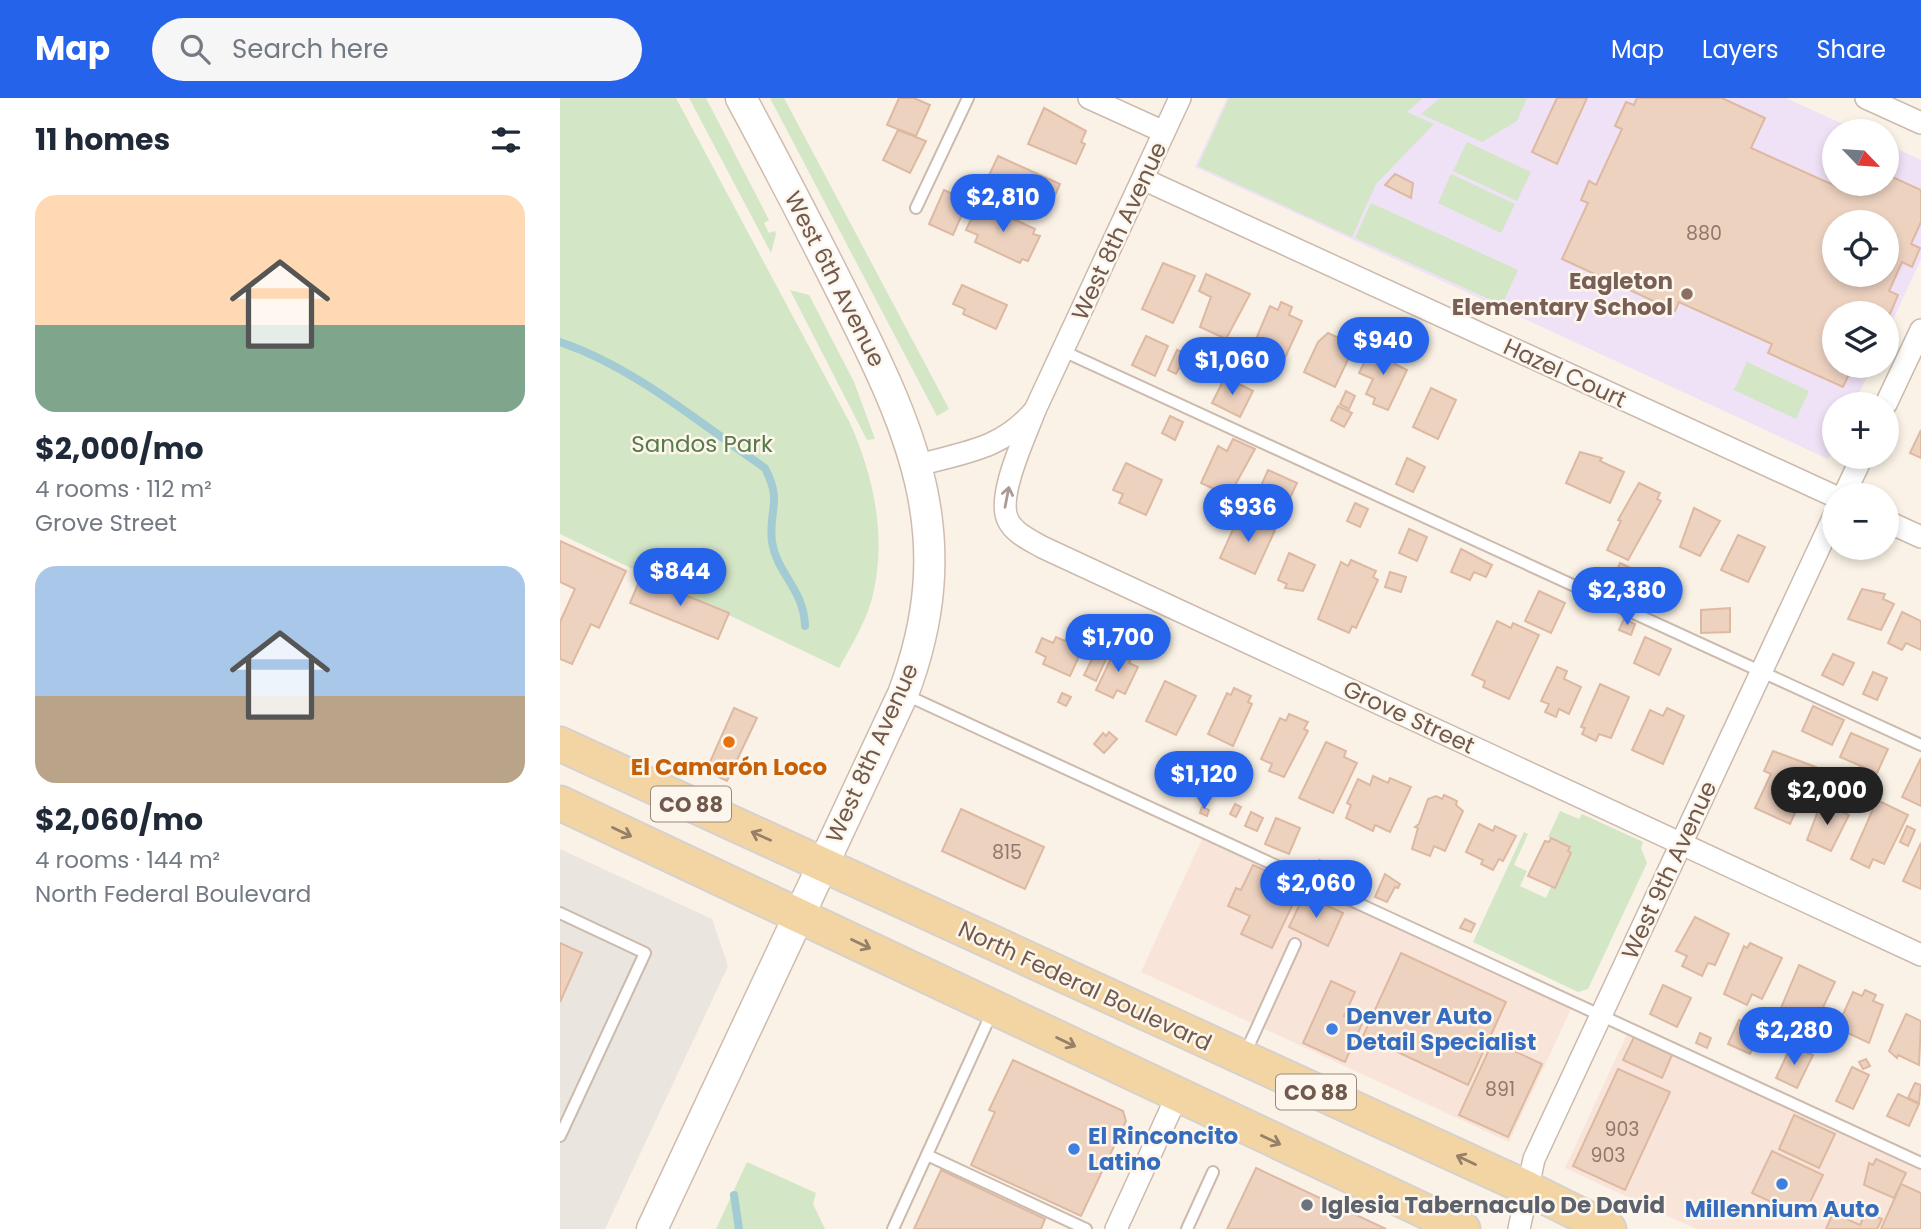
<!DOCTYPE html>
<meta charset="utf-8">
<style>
body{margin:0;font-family:Poppins,sans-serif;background:#f6f6f7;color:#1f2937;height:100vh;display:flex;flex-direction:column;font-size:26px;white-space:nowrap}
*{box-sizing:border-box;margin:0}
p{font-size:23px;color:#747a83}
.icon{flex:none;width:38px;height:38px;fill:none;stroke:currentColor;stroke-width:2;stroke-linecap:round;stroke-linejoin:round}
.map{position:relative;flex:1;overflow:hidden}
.sheet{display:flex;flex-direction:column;background:#fff;width:560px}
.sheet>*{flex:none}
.needle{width:46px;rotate:115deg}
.tools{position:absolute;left:1262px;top:21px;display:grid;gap:14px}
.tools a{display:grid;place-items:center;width:77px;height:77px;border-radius:50%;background:#fff;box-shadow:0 4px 10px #0003;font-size:35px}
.price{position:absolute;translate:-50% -60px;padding:0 16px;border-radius:24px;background:#2563eb;color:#fff;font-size:23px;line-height:46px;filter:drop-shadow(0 2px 4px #0008)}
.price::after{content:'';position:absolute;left:50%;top:42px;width:21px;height:16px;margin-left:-10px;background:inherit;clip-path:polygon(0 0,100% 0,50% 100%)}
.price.active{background:#222;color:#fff}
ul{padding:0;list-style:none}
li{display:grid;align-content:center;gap:14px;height:371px;padding:0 35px}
li span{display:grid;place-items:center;height:217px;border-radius:21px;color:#555}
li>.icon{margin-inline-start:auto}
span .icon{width:126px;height:126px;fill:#fffc;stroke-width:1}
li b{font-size:30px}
h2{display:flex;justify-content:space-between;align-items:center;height:84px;padding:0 35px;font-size:30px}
header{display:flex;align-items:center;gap:42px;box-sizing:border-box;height:98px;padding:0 35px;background:#2563eb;color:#fff}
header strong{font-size:33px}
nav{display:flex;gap:38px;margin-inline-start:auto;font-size:24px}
.search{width:490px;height:63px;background:#f6f6f7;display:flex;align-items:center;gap:18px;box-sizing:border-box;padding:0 24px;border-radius:38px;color:#747a83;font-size:26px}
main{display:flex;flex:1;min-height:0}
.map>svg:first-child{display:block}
.commercial{fill:#f9e4da}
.industrial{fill:#ebe5df}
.education{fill:#efe2f6;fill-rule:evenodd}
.green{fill:#d3e6c6}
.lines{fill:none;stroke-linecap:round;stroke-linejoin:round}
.stream{stroke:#a3cbd3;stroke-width:8}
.building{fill:#edd2c0;stroke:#deb9a2;stroke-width:2;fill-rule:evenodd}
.lane-casing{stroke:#cbbaad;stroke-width:14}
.street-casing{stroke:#cbbaad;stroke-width:24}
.secondary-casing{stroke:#cfbcae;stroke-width:33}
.primary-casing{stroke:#d7d1cd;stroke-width:37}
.lane{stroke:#fff;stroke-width:10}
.street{stroke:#fff;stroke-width:21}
.secondary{stroke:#fff;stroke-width:30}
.primary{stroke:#f3d5a4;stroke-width:33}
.oneway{stroke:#aa9c94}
.oneway2{stroke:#987f67}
.education-dot{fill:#8d6e63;stroke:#fdf6ec;stroke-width:2.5}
.food-dot{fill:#e8710a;stroke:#fdf6ec;stroke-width:2.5}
.shop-dot{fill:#3f7fe0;stroke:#fdf6ec;stroke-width:2.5}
.worship-dot{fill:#6b7280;stroke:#fdf6ec;stroke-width:2.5}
.labels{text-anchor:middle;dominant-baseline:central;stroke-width:5;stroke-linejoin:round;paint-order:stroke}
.number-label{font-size:19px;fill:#90786a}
.shield{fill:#fdf6ec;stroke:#9b897d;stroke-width:2}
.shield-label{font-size:21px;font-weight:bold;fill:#715a4d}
.street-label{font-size:23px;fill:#715a4d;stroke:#fdf6ec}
.education-label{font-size:23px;font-weight:bold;fill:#785e54;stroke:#fdf6ec;text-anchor:end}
.park-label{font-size:23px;fill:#587b49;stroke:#fdf6ec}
.food-label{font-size:23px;font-weight:bold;fill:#c56008;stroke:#fdf6ec}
.shop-label{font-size:23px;font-weight:bold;fill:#366cbe;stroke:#fdf6ec;text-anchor:start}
.worship-label{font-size:23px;font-weight:bold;fill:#5b616d;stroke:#fdf6ec;text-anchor:start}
</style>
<header>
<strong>Map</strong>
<div class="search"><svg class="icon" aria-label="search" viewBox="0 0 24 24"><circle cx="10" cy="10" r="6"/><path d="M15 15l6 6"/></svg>Search here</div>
<nav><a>Map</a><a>Layers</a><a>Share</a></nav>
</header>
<main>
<section class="sheet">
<h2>11 homes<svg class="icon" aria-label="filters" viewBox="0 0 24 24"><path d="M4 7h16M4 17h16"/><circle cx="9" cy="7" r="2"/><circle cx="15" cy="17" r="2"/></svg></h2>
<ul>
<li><span style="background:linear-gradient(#ffd9b3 60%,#7fa58c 0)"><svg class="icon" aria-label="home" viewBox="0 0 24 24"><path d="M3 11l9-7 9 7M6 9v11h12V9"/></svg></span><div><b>$2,000/mo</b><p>4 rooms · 112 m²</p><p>Grove Street</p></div></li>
<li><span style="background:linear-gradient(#a9c7e8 60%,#b9a48a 0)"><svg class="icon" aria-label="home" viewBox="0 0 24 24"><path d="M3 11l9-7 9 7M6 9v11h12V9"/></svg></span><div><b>$2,060/mo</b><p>4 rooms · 144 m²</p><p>North Federal Boulevard</p></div></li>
</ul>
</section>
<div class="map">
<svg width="1361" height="1131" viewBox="0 0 1361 1131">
<rect width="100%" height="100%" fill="#faf2e6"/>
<g class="commercial">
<polygon points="642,741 1011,911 949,1044 581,874"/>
<polygon points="1068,934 1361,1069 1361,1131 1136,1131 1005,1070"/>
</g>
<polygon class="industrial" points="0,751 152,821 168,868 45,1131 0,1131"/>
<path class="education" d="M 667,0 L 1226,0 L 1298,33 L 1274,33 L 1274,86 L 1326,86 L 1327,46 L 1361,62 L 1361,161 L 1327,235 L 1326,215 L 1274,215 L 1274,268 L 1312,268 L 1294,306 L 1274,306 L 1274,349 L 1268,361 L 635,69 ZM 1274,124 L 1326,124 L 1326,177 L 1274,177 Z"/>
<g class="green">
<path d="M 0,0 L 116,0 L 290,325 C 313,377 326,434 314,492 C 309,519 292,546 279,570 L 0,436 Z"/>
<polygon points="129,0 146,0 209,122 204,125 209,135 215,133 216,136 211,155"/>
<polygon points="210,0 224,0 389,311 377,318"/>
<polygon points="669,0 863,0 847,14 874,26 816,86 792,139 638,68"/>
<polygon points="880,0 967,0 957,23 922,44 861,16"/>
<polygon points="907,44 971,74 957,103 893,73"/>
<polygon points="891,76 955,106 941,135 878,105"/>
<polygon points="811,105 958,172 942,207 795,140"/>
<polygon points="230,192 249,197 294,284 315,341 307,342"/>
<polygon points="1187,264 1249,293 1236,321 1174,292"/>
<polygon points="1000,713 1019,721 1022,716 1083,744 1081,750 1087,765 1028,891 1018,894 913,844 964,734 968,736 954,767 967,773 960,788 986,800 991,789 995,790 1012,755 1008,753 1010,748 988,739"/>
<polygon points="187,1064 256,1095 253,1106 265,1131 156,1131"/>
</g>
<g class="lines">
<g class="stream">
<path d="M 0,244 C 76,270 139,325 205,370 C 223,405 208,411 212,444 C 217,476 244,491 245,528"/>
<polyline points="174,1097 179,1131"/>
</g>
</g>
<g class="building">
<polygon points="339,0 354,0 370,7 356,38 327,27"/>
<polygon points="997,0 1027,0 997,66 972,54"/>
<path d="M 1077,0 L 1162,0 L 1205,20 L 1191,50 L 1282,91 L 1284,86 L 1326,86 L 1326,76 L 1361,92 L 1361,124 L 1351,146 L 1360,150 L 1352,169 L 1342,164 L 1329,193 L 1338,197 L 1330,216 L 1320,212 L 1318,215 L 1274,215 L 1274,268 L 1293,268 L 1283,289 L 1208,255 L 1212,246 L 1119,204 L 1115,213 L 1002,161 L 1028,105 L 1021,102 L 1029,83 L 1036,87 L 1062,31 L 1055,28 L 1066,4 L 1074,7 ZM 1274,124 L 1326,124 L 1326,177 L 1274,177 Z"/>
<polygon points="484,10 526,33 521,44 525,46 516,66 468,46"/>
<polygon points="338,32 366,43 350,75 323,62"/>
<polygon points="438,58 500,86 486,117 424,88"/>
<polygon points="835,76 853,85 851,100 825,87"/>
<polygon points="384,92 408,103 393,137 369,126"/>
<polygon points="419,105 475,131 473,136 480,138 468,163 462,161 460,165 415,144 418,137 406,132"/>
<polygon points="603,165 635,178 613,225 582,211"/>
<polygon points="646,176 690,196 666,241 640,229 651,199 639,193"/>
<polygon points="402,187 447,207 436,231 403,216 405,211 393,206"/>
<polygon points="721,204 732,209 729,217 742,223 724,262 693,248 710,208 718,212"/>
<polygon points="768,235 785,243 782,249 792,253 775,289 744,274 758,244"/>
<polygon points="586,238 608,248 595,278 572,267"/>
<polygon points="812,248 837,260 835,266 847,272 828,312 813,306 815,300 806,296 813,281 799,275"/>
<polygon points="617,252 627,256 616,276 608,272"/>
<polygon points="665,279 693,293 680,319 652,305"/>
<polygon points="871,290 896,302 878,341 853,329"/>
<polygon points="786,293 795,298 789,311 780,306"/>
<polygon points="778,308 792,315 784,329 771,322"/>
<polygon points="610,318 623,324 615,342 602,335"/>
<polygon points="1361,332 1361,360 1350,355"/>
<polygon points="673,341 695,351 669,398 641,385 658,348 667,353"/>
<polygon points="1020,354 1042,360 1040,363 1064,374 1050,405 1006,385"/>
<polygon points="847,360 865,369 853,394 836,386"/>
<polygon points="566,365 602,382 586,417 559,405 563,396 553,392"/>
<polygon points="708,372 737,385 722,417 694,404"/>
<polygon points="1079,385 1100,395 1097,401 1101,403 1068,462 1047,452 1061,423 1058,422"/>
<polygon points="795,405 808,411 800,429 787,423"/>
<polygon points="1134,410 1160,423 1140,458 1120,449"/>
<polygon points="680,416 715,432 695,476 660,460"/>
<polygon points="849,431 867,439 857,463 839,455"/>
<polygon points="1178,437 1205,449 1188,484 1161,472"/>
<polygon points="0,443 66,473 39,530 31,526 12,566 0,561 0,524 15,491 0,484"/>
<polygon points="901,451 932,467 926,479 914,474 910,482 891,474"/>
<polygon points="729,455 755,467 743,493 725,490 727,486 718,482"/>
<polygon points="791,462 816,473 813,479 818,482 796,530 792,528 789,535 758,521 781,464 788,468"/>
<polygon points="1060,465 1083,476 1071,501 1049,490"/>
<polygon points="830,474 846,479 841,494 825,489"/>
<polygon points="81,479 169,515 158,541 70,505"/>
<polygon points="1082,481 1095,488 1087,511 1072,504"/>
<polygon points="1302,491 1325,496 1323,501 1334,506 1321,532 1288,521"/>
<polygon points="979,493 1005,505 991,535 965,523"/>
<polygon points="1170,510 1170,534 1141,535 1141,512"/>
<polygon points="1342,514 1361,523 1361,552 1346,545 1342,552 1328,545"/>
<polygon points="1064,521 1075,526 1071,537 1059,532"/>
<polygon points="937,523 951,530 953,525 979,537 949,601 923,589 925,583 912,577"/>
<polygon points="508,537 516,540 513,547 522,552 510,578 483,566 486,559 476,554 482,540 493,545 496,539 505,543"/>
<polygon points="1085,539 1111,551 1099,577 1074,565"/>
<polygon points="556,550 573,557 569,565 578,569 565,596 557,592 553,600 536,592"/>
<polygon points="535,555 546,561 536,583 524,577"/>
<polygon points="1273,556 1294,565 1283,587 1262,577"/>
<polygon points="997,569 1007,573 1004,581 1021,589 1009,616 999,611 996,619 985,614 989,606 981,603"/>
<polygon points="1313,574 1327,580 1317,602 1303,596"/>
<polygon points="605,583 636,598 616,637 586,623"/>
<polygon points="1040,586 1069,599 1051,640 1039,636 1036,643 1022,636 1025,630 1021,629"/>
<polygon points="674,590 691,598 688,604 692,606 673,648 648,636 667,595 671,597"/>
<polygon points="502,595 511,599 506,608 498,604"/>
<polygon points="1253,608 1284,622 1272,647 1242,633"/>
<polygon points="174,610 197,620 167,683 146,673"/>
<polygon points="1107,610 1124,618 1103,666 1072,652 1090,612 1103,618"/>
<polygon points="729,616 748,624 744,631 748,633 724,679 709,673 712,666 701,661 720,620 726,623"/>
<polygon points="549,634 557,641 544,655 534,646 543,635 546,638"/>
<polygon points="1291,635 1328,651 1317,675 1280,659"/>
<polygon points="766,644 786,653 784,659 797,665 773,715 739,700"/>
<polygon points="1213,653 1256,669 1230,726 1195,710 1211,676 1204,673"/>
<polygon points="1361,660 1361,708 1342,699"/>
<polygon points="813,678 828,685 830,680 851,689 830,734 815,727 813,733 786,720 791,707 787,705 798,681 810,687"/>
<polygon points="884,697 897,703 896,707 903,713 885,753 874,748 870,758 852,751 858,730 855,729 859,726 868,701 876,698 882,701"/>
<polygon points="1317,702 1348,717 1324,766 1313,761 1309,770 1291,761"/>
<polygon points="1261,705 1289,717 1271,753 1247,742"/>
<polygon points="675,706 681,709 676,719 670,716"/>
<polygon points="642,709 649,712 647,718 640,715"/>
<polygon points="401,711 484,749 465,791 382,753"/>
<polygon points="691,714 703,720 697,733 685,728"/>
<polygon points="716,720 740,730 729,756 705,746"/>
<polygon points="919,726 933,733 935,728 956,738 943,763 939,761 933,772 921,766 923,762 906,754"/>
<polygon points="1347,728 1355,732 1348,748 1340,744"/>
<polygon points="991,740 1010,749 1008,753 1011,755 995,790 968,778 985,743 989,744"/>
<polygon points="1361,745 1361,791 1343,783"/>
<polygon points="759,762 771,767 767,777 754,772"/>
<polygon points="693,767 741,789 712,850 681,836 690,818 668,808 676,790 681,792"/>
<polygon points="825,776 840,786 838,790 835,789 827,804 815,799"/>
<polygon points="744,797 783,815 768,848 729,829"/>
<polygon points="1135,819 1169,836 1155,867 1148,865 1142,878 1122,868 1127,858 1116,853"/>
<polygon points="905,821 915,826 911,834 900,830"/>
<polygon points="0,845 22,855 0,904"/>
<polygon points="1190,845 1222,860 1202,901 1192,896 1187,907 1164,896 1184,848 1187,850"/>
<polygon points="841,855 946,904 908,987 803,938"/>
<polygon points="1239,867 1275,884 1256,924 1240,917 1236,925 1218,917"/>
<polygon points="771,883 795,894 784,918 802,926 785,964 743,945"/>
<polygon points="1103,887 1131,900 1117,929 1090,916"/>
<polygon points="1305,892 1316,897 1313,903 1323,907 1309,945 1277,930 1293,894 1302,898"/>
<polygon points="1346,916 1361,923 1359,967 1338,957 1337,960 1329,953"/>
<polygon points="1179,922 1201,932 1190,956 1168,946"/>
<polygon points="1140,935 1151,940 1147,950 1136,945"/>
<polygon points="1074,939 1112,957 1102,980 1063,962"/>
<polygon points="933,943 982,966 948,1039 899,1017"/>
<polygon points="1231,948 1253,957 1237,990 1216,980"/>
<polygon points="1306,961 1310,968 1303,971 1299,964"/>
<polygon points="453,962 563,1013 566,1023 521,1118 411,1067 435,1014 429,1012"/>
<polygon points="1292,969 1309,977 1293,1011 1276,1003"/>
<polygon points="1058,971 1110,994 1065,1092 1013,1068"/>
<polygon points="1355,985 1361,987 1359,1005 1348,1000"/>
<polygon points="1338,996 1359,1006 1349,1028 1327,1018"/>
<polygon points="1234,1017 1275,1036 1259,1070 1219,1051"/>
<polygon points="1212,1053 1263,1077 1243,1119 1192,1095"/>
<polygon points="1316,1061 1346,1075 1334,1100 1304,1087 1309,1065 1313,1067"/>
<polygon points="696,1070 826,1131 667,1131"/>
<polygon points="381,1072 485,1121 481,1131 354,1131"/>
<polygon points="1341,1086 1361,1095 1361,1131 1321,1131"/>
<polygon points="1306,1114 1322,1121 1317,1131 1266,1131 1273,1115 1300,1127"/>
</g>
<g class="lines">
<g class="lane-casing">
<g id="lane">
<polyline points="356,110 408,0"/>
<polyline points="503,253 1361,647"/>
<polyline points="346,597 1361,1065"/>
<polyline points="0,815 85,855 0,1038"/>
<polyline points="684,958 735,846"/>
<polyline points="367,1057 526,1131"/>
<polyline points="333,1131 433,912"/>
<polyline points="627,1131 653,1074"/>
</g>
</g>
<g class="street-casing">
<g id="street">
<polyline points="529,0 604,34"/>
<polyline points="1306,0 1361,25"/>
<polyline points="583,81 1274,398"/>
<polyline points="1326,306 1361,232"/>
<path d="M 475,312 C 466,337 436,398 448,422 C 454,435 470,442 482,449 L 1361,857"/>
<path d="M 358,367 C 406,354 442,351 475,312 L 620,0"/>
<polyline points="1284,397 1302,359"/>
<polyline points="1326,423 1361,439"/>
<polyline points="556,1131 617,998"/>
<polyline points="959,1131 974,1061 1274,418"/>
</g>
</g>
<g class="secondary-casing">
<path id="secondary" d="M 92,1131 L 343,596 C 401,443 355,339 286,202 C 252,134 217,67 181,0"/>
</g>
<g class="primary-casing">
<g id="primary">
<polyline points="0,646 963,1088 1049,1131"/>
<polyline points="0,705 903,1131"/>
</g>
</g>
<use href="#lane" class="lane"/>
<use href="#street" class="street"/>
<use href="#secondary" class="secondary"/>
<use href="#primary" class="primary"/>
</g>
<defs><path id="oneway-shaft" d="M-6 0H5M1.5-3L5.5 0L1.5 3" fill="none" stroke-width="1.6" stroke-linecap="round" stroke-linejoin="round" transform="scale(1.75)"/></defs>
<use class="oneway" href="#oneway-shaft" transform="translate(447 399) rotate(-79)"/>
<g class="oneway2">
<use href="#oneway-shaft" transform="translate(62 734) rotate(25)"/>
<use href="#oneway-shaft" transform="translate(201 738) rotate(-156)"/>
<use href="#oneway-shaft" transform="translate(301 846) rotate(26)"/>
<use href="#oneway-shaft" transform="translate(506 944) rotate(26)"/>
<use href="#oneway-shaft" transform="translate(711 1042) rotate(25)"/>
<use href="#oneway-shaft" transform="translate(906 1062) rotate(-155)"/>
</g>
<circle class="education-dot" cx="1127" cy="196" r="7"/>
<circle class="food-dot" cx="169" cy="644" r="7"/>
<g class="shop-dot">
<circle cx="772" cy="931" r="7"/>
<circle cx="514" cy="1051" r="7"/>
<circle cx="1222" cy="1086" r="7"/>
</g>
<circle class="worship-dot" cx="747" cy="1107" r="7"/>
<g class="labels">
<g class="number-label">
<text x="1144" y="135">880</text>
<text x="447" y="754">815</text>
<text x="940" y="991">891</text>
<text x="1062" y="1031">903</text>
<text x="1048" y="1057">903</text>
</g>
<g class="shield">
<rect x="91" y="688.5" width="80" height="35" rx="5"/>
<rect x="716" y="976.5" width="80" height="35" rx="5"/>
</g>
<g class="shield-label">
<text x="131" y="706">CO 88</text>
<text x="756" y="994">CO 88</text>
</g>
<g class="street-label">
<text transform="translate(559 133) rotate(-65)">West 8th Avenue</text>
<text transform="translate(275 181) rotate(63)">West 6th Avenue</text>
<text transform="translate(1005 275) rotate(25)">Hazel Court</text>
<text transform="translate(849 619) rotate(25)">Grove Street</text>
<text transform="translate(312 655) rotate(-66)">West 8th Avenue</text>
<text transform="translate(1109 772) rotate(-65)">West 9th Avenue</text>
<text transform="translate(525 888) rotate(25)">North Federal Boulevard</text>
</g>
<g class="education-label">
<text x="1113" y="183">Eagleton<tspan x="1113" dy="26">Elementary School</tspan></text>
</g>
<g class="park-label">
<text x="142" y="346">Sandos Park</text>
</g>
<g class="food-label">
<text x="169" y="669">El Camarón Loco</text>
</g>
<g class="shop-label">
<text x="786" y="918">Denver Auto<tspan x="786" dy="26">Detail Specialist</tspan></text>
<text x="528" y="1038">El Rinconcito<tspan x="528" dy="26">Latino</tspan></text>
<text x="1222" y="1111" text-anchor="middle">Millennium Auto</text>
</g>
<g class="worship-label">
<text x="761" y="1107">Iglesia Tabernaculo De David</text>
</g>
</g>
</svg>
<div class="tools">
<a><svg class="needle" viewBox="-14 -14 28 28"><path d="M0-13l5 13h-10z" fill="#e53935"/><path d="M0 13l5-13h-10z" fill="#747a83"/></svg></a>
<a><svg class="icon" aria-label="locate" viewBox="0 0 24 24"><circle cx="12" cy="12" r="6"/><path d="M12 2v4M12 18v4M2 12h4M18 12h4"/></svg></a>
<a><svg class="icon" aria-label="layers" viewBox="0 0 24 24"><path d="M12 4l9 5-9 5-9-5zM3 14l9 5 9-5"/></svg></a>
<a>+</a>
<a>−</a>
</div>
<b class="price" style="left:443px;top:136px">$2,810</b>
<b class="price" style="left:823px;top:279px">$940</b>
<b class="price" style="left:672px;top:299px">$1,060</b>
<b class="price" style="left:688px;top:446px">$936</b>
<b class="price" style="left:120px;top:510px">$844</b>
<b class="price" style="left:1067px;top:529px">$2,380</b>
<b class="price" style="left:558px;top:576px">$1,700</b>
<b class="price" style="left:644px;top:713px">$1,120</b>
<b class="price active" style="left:1267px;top:729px">$2,000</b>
<b class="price" style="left:756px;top:822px">$2,060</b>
<b class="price" style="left:1234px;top:969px">$2,280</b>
</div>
</main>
